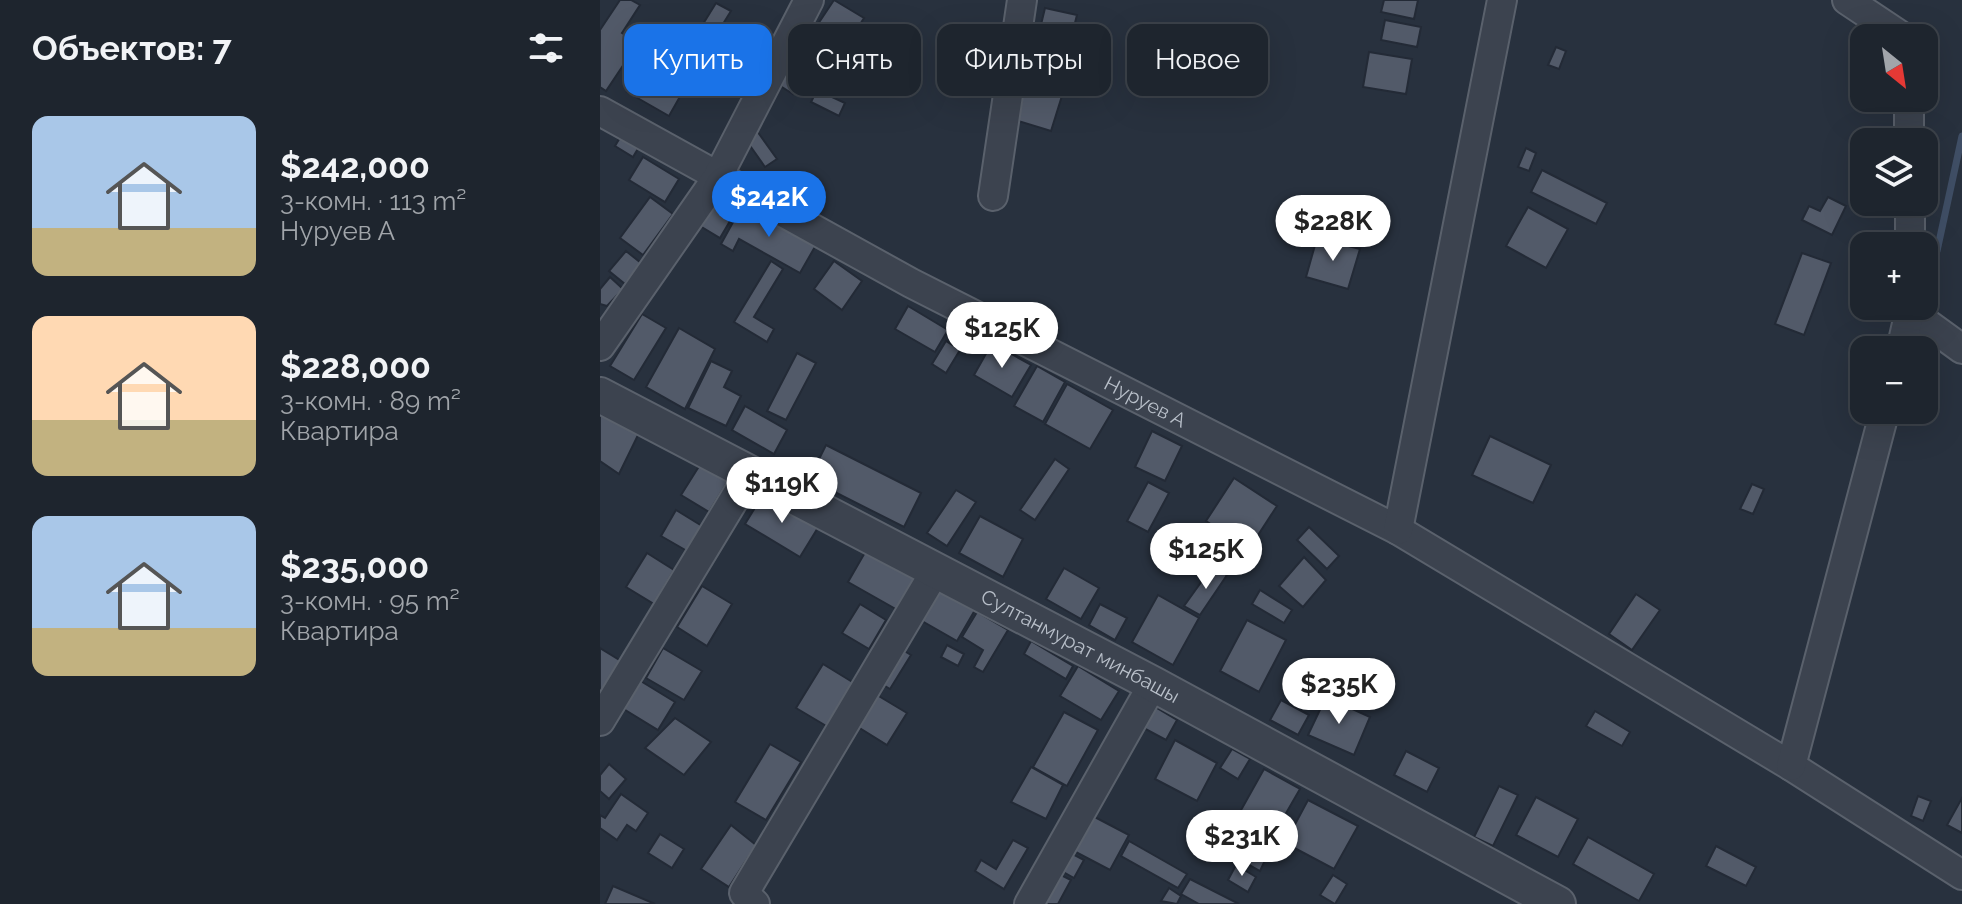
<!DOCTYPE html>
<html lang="ru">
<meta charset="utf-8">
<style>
body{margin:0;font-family:Raleway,sans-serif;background:#2b313a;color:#f1f3f6;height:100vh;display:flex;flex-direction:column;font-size:30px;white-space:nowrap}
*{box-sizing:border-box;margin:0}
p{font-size:26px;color:#a1a5aa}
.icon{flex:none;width:44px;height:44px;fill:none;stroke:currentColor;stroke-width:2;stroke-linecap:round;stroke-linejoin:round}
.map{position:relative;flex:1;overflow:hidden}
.panel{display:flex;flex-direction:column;background:#1e252e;width:600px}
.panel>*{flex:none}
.banner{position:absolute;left:24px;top:24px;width:760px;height:72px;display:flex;gap:16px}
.needle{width:52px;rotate:150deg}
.fabs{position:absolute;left:1250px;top:24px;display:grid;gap:16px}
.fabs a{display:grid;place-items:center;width:88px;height:88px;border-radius:16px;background:#1e252e;box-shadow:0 8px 32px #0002,0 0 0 2px #3c424a;font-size:40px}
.price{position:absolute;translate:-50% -68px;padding:0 18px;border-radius:28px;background:#fff;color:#222;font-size:26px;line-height:52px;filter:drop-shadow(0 2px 4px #0008)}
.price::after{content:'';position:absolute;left:50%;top:48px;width:24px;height:18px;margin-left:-12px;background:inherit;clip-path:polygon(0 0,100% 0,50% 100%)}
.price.selected{background:#1a73e8;color:#fff}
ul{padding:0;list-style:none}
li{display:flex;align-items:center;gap:24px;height:200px;padding:0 32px}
li span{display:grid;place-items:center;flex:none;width:224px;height:160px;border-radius:16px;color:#555}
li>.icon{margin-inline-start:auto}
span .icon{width:96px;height:96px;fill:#fffc;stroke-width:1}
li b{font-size:34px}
h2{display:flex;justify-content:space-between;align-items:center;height:96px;padding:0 32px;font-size:34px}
.chip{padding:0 28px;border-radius:16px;background:#1e252e;box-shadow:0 8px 32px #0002,0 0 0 2px #3c424a;font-size:28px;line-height:72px}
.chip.selected{background:#1a73e8;color:#fff}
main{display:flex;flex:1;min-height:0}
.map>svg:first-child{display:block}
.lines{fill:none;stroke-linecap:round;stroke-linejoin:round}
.stream{stroke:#404f66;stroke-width:7}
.building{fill:#525a69;stroke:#232a36;stroke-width:2}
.minor-casing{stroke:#5a616c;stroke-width:32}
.tertiary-casing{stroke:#5a616c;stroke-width:38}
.minor{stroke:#3c434f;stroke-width:28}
.tertiary{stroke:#3c434f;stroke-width:34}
.labels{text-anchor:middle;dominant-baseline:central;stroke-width:6;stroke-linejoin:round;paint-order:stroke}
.street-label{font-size:20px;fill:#b8bfc9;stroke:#212834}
</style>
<main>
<section class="panel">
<h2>Объектов: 7<svg class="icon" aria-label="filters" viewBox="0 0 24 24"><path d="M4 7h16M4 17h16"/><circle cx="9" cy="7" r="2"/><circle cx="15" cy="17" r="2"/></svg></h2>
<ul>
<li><span style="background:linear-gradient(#a9c7e8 70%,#c2b280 0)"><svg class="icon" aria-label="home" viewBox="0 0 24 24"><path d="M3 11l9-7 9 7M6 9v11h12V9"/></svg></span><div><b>$242,000</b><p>3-комн. · 113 m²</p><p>Нуруев А</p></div></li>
<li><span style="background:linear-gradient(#ffd9b3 65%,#c2b280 0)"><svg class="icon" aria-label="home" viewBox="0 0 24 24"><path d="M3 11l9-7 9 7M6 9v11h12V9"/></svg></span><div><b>$228,000</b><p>3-комн. · 89 m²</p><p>Квартира</p></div></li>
<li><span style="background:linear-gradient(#a9c7e8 70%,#c2b280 0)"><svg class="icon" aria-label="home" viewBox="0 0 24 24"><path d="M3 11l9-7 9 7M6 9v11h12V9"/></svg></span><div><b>$235,000</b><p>3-комн. · 95 m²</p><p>Квартира</p></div></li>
</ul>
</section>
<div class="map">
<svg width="1362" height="904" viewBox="0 0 1362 904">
<rect width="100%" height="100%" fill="#28313e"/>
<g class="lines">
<polyline class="stream" points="1337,251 1362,136"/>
</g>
<g class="building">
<polygon points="20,0 31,0 40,5 22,33 38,43 6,91 0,87 0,30"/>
<polygon points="234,0 264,18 244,50 214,30"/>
<polygon points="784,0 818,0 814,19 781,12"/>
<polygon points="116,3 131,11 118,32 103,24"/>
<polygon points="445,8 477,15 463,70 432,62"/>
<polygon points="785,20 821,27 817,47 781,40"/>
<polygon points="96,24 117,36 91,84 70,73"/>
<polygon points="212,33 223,40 215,54 203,48"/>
<polygon points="956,47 966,51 959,69 948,65"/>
<polygon points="769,52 812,59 806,94 763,87"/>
<polygon points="189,57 208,68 193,94 174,82"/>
<polygon points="44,62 86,86 69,116 27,92"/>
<polygon points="427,71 466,83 451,131 412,119"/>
<polygon points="217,90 245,103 239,116 211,102"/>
<polygon points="157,131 177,159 165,167 146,140"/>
<polygon points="21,136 39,147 33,157 15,146"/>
<polygon points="926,148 936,153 929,171 918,167"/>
<polygon points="43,157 79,179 65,202 29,180"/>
<polygon points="942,170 1007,203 996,224 931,192"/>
<polygon points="119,184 143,199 120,238 95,223"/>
<polygon points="50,197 73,214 43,255 20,238"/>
<polygon points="1228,197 1246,206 1232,235 1202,220 1209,206 1220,211"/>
<polygon points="143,204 216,245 200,273 139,239 133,251 121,244"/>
<polygon points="928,207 968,229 946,268 906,246"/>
<polygon points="717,238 760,249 748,289 706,277"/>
<polygon points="26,251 41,263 25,284 9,271"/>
<polygon points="1202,253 1231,263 1204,335 1175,324"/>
<polygon points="171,261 183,269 154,317 174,329 167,342 134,322"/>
<polygon points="234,261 262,281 242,310 214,289"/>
<polygon points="10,277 23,289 7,306 0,304 0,289"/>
<polygon points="308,306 348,330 335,352 295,329"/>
<polygon points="42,314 66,328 34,380 10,366"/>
<polygon points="353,326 375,339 369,349 348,337"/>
<polygon points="79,328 115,349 85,409 46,387"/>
<polygon points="346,341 360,350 346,373 332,364"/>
<polygon points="392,343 431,365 412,397 374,375"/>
<polygon points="197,353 216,363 186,420 167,411"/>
<polygon points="111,361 132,371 124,387 141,396 126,426 88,408"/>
<polygon points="437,366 465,382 443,422 414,406"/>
<polygon points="467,384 513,410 490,449 445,424"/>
<polygon points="145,406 187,430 174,454 132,430"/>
<polygon points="0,407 41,429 19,474 0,461"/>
<polygon points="552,431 582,446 565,481 535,467"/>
<polygon points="890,436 951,465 933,503 872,475"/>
<polygon points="226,445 321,493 304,527 209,479"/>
<polygon points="455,459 469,469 435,520 420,510"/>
<polygon points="103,460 131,476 109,512 81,495"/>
<polygon points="634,478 677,506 649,549 606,521"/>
<polygon points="548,482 569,493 548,532 527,521"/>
<polygon points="1152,484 1164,489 1153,514 1140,509"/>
<polygon points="356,490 376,502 347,546 327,533"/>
<polygon points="164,493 219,526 200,557 145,524"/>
<polygon points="76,510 102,526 87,551 61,536"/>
<polygon points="380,516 423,539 403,577 359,553"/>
<polygon points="709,527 739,556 727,569 697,540"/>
<polygon points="631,543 651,556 639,573 620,560"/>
<polygon points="267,549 320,579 301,612 248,582"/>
<polygon points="47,553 74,570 54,604 26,587"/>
<polygon points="704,557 726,580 703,607 679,586"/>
<polygon points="612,567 627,575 600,615 584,606"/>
<polygon points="464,568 499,588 481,619 446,599"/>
<polygon points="102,586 132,604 107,646 77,627"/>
<polygon points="334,586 375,610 357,641 315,617"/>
<polygon points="660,590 692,610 684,623 652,604"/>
<polygon points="1036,594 1060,610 1032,650 1009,634"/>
<polygon points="558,595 599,618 573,665 532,642"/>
<polygon points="260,604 286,620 269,649 242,633"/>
<polygon points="500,604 527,618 515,640 489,625"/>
<polygon points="377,612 408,630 383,672 374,667 383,650 362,637"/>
<polygon points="647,620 686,640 659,692 620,671"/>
<polygon points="431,641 473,666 466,679 424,654"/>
<polygon points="347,645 364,654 358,666 341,657"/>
<polygon points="296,646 311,655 290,689 275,680"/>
<polygon points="0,648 21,661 0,696"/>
<polygon points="63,648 102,671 84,700 46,678"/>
<polygon points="223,664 254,683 228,727 196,708"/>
<polygon points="478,666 519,691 501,720 460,696"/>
<polygon points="39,680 75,702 58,730 22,708"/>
<polygon points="277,695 307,713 287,745 258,727"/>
<polygon points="726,697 770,717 754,755 708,735"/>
<polygon points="681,700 709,715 698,735 670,720"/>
<polygon points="550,704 577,720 566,740 538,725"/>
<polygon points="995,711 1030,732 1022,746 986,726"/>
<polygon points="464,712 498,730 467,786 433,767"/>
<polygon points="75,718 111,742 84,775 45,748"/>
<polygon points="575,740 617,763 597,801 555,779"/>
<polygon points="170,744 201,762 166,820 135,802"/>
<polygon points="632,749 650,759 638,779 620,768"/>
<polygon points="806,751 839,768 827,792 794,775"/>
<polygon points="9,764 26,779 9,799 0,791 0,775"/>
<polygon points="431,767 463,785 446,819 411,802"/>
<polygon points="664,769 700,789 666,848 631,828"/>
<polygon points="899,786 918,795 893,846 874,837"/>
<polygon points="21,794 48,813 36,831 27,825 17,840 0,828 0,815 5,818"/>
<polygon points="1318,796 1331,801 1323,821 1311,816"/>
<polygon points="936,797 978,819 958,857 916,835"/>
<polygon points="1362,798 1362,833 1347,825"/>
<polygon points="708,800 758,826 734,869 685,843"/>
<polygon points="489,814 529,835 510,870 470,849"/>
<polygon points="131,825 156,845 129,887 101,869"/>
<polygon points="60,834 84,849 72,868 48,853"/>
<polygon points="988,837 1054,874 1039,901 973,864"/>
<polygon points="413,840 428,848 404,889 375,871 381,860 396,869"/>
<polygon points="529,841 587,874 578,888 521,856"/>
<polygon points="646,843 668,854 660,871 639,859"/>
<polygon points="1116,846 1156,867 1146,886 1106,866"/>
<polygon points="467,851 484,860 474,878 458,869"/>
<polygon points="636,865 656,877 648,892 628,880"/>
<polygon points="457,873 471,880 458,904 440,904"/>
<polygon points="733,875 747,884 735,904 720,895"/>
<polygon points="590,879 639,904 599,904 581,894"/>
<polygon points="13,886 55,904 5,904"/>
<polygon points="569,888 581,896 577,904 561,901"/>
</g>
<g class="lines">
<g class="minor-casing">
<g id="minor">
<polyline points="1247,0 1304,38"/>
<polyline points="1309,98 1309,142"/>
<path id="s1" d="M 0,111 L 311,283 L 798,530 L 1191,766 L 1362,875"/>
<polyline points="393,196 422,0"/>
<polyline points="1310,202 1310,246"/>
<polyline points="1311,312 1362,349"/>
<polyline points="0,346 117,178 209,0"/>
<polyline points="1301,350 1311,306"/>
<polyline points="798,530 902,0"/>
<polyline points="0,721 150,473"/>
<polyline points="1191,766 1285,410"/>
<polyline points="155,904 144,893 336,570"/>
<polyline points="429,904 553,684"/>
</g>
</g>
<g class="tertiary-casing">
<g id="tertiary">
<path id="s2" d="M 0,395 L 553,684 L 958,904"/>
</g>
</g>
<use href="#minor" class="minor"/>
<use href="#tertiary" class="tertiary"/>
</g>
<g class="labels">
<g class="street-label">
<text stroke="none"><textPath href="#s1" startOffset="618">Нуруев А</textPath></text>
<text stroke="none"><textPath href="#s2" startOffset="542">Султанмурат минбашы</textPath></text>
</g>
</g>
</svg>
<div class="fabs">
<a><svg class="needle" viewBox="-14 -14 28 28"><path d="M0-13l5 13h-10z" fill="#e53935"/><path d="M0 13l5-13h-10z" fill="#a1a5aa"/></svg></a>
<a><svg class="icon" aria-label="layers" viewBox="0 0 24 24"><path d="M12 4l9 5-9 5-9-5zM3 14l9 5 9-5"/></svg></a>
<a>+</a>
<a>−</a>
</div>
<b class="price selected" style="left:169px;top:239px">$242K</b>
<b class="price" style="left:733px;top:263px">$228K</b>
<b class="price" style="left:402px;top:370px">$125K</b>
<b class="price" style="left:182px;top:525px">$119K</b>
<b class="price" style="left:606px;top:591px">$125K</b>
<b class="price" style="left:739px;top:726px">$235K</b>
<b class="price" style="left:642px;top:878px">$231K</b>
<div class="banner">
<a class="chip selected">Купить</a>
<a class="chip">Снять</a>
<a class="chip">Фильтры</a>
<a class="chip">Новое</a>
</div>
</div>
</main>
